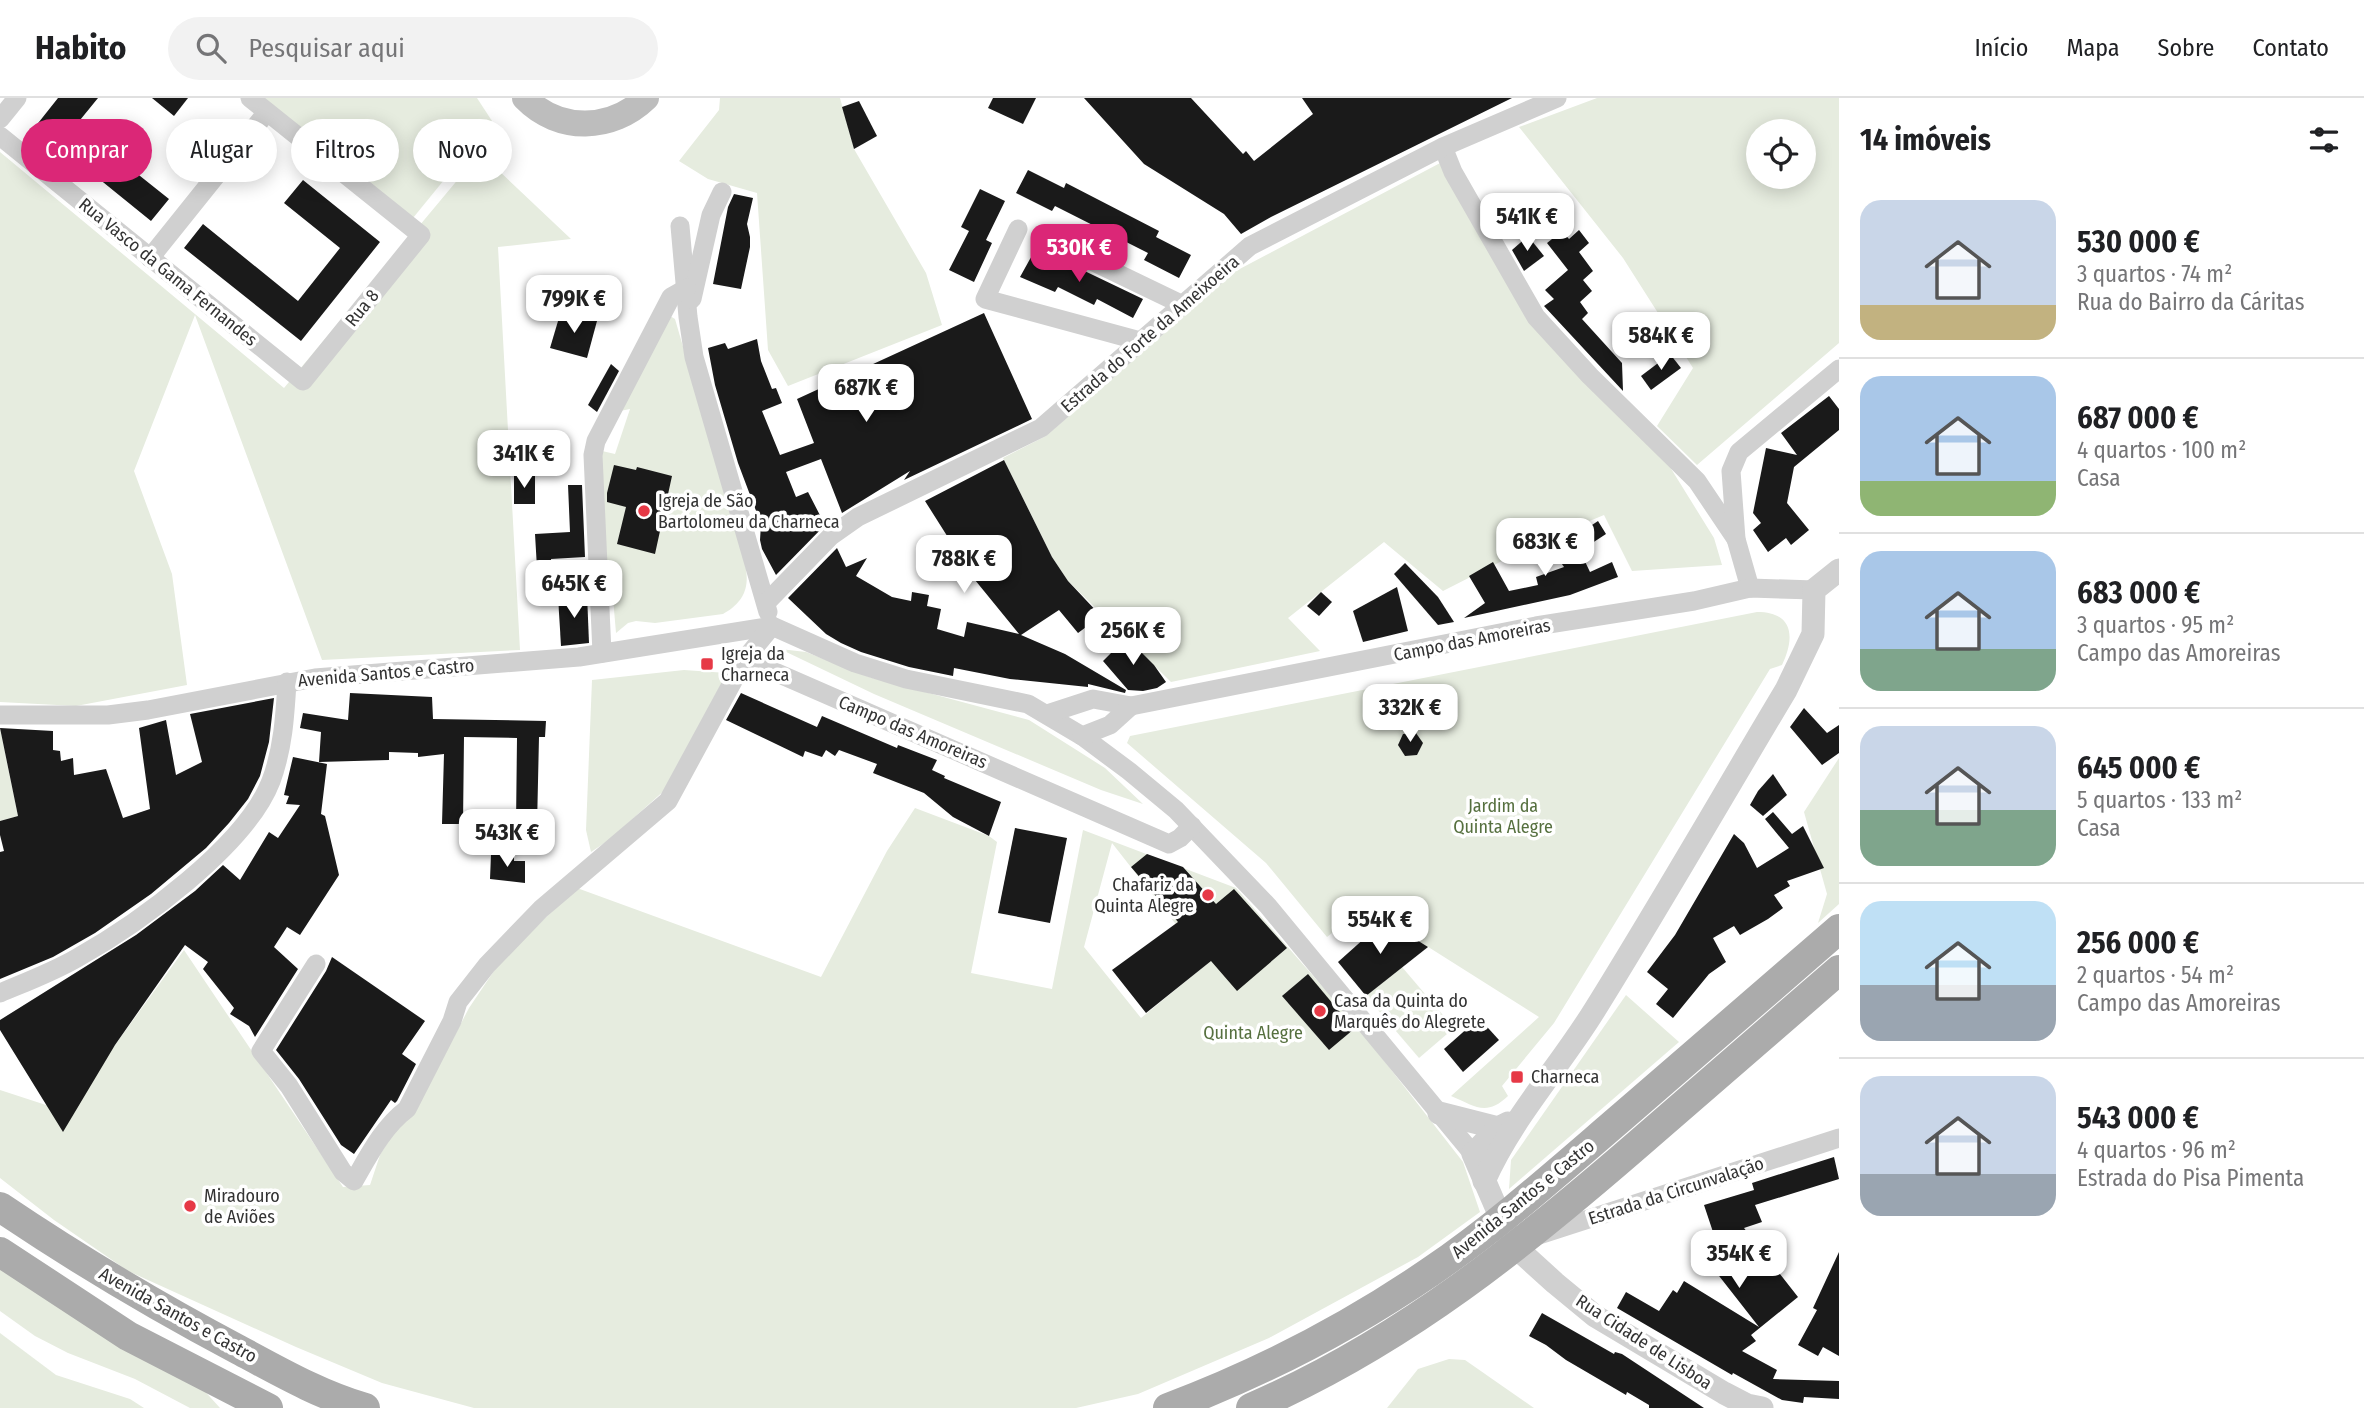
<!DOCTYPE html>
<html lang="pt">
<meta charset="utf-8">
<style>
body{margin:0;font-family:"Fira Sans Condensed",sans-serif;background:#f2f2f2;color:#202124;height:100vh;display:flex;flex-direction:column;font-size:26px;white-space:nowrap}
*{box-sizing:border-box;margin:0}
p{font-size:23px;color:#757577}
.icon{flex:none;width:38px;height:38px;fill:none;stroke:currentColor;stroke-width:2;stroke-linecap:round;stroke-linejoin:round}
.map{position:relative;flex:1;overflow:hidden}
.panel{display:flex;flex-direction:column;background:#fff;width:525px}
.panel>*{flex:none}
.hud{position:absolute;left:21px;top:21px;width:665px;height:63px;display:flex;gap:14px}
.buttons{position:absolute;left:1746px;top:21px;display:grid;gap:14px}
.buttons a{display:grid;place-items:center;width:70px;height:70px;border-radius:50%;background:#fff;box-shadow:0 4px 18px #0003;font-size:35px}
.price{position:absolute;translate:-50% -60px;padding:0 16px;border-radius:14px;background:#fff;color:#222;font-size:23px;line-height:46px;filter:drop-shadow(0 2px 4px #0008)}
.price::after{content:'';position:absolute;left:50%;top:42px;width:21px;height:16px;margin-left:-10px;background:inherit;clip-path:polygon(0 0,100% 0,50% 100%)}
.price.active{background:#db2777;color:#fff}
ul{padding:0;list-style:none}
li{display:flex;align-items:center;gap:21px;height:175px;padding:0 21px}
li+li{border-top:2px solid #e0e0e0}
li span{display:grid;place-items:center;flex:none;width:196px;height:140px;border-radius:21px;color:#555}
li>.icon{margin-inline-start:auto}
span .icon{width:84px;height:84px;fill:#fffc;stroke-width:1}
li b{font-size:30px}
h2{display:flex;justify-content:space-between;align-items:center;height:84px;padding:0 21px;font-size:30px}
.chip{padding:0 24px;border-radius:32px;background:#fff;box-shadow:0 4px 18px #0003;font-size:24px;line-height:63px}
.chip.active{background:#db2777;color:#fff}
header{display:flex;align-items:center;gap:42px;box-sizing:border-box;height:98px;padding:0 35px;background:#fff;border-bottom:2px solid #e0e0e0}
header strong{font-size:33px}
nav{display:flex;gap:38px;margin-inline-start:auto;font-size:24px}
.search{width:490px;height:63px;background:#f2f2f2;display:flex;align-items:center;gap:18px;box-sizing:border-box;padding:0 24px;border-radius:38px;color:#757577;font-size:26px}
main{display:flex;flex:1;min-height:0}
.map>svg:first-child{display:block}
.green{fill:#e6ecdf;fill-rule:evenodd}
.building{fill:#1a1a1a}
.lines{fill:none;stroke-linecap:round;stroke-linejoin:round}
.minor{stroke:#d0d0d0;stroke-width:19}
.tertiary{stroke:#d0d0d0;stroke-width:23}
.secondary{stroke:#bdbdbd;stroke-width:26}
.primary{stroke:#ababab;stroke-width:30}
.poi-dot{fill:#e63946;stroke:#fff;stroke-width:2.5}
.labels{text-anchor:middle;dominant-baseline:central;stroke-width:7;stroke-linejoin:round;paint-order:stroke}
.street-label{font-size:18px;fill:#333;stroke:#fff}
.poi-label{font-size:18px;fill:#333;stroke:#fff;text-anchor:start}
.park-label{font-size:18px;fill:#56703f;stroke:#fff}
</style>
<header>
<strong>Habito</strong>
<div class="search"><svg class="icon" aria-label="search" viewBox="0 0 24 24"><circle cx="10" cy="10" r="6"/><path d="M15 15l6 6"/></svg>Pesquisar aqui</div>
<nav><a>Início</a><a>Mapa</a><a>Sobre</a><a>Contato</a></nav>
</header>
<main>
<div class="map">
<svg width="1839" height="1310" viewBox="0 0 1839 1310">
<rect width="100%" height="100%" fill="#fff"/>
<g class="green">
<polygon points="263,0 477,0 492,23 413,120"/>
<polygon points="720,0 840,0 854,51 926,175 942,227 788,288 768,252 757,95 708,81 679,63 719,12"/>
<path d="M 1597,0 L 1839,0 L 1839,245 L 1697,367 L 1657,328 L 1693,270 L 1623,160 L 1519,29 ZM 1759,33 L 1804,33 L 1804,79 L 1759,79 Z"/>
<polygon points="0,54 284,290 480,55 571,141 498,149 520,552 322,562 195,217 134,373 172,476 187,587 76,608 0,604"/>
<polygon points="1442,64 1532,221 1670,369 1714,440 1722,467 1632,473 1604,417 1539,444 1443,493 1384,444 1288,520 1320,553 1171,584 1068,483 1052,459 1003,360 1046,338 1234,174"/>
<path d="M 670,218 L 675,221 L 740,445 C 748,475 755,498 723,516 L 655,525 L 636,523 L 628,525 L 616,535 L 611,476 L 600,471 L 602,353 L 615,356 L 630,311 L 620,313 Z"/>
<path d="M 1757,514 C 1794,514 1795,540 1782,567 L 1770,571 L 1554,925 L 1502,988 L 1508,998 C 1486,1019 1475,1008 1451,998 L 1539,919 L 1365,809 L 1327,839 L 1266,765 L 1127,645 L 1130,638 Z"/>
<polygon points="780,551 806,554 869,579 1029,622 1105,670 1143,706 1101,692 874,596"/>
<polygon points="684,572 727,575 666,691 609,742 591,754 586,732 592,582"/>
<polygon points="0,630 18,718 0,723"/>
<polygon points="1839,660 1839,806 1818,825 1827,796 1804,714"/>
<path d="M 915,710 L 989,738 L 997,744 L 971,875 L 1052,891 L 1083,732 L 1236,790 L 1357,928 L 1463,1064 L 1480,1114 L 1418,1159 L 1269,1240 L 1138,1296 L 1076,1310 L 474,1310 L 382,1285 L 296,1249 L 128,1173 L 54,1122 L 0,1080 L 0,992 L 46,1007 L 115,947 L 184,852 L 343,1089 L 370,1087 L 380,1057 L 398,1027 L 420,1004 L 469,910 L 502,861 L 577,790 L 821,879 L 887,753 ZM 1112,745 L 1207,866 L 1141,920 L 1084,849 Z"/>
<polygon points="1402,869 1454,930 1419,960 1366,898"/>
<polygon points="1626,897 1679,944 1509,1091 1511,1062"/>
<polygon points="0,1163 201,1289 220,1310 190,1310 135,1281 68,1255 35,1238 0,1213"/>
<polygon points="0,1235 56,1277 130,1301 144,1310 0,1310"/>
<polygon points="1449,1261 1465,1262 1534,1310 1387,1310 1418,1271"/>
</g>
<g class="building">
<polygon points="58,0 98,0 76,27 169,101 151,123 35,29"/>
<polygon points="152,0 188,0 174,18"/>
<polygon points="993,0 1036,0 1023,26 988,10"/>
<polygon points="1084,0 1191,0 1243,56 1246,53 1254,63 1313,16 1302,0 1512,0 1271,119 1241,136 1224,116 1144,66"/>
<polygon points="859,3 877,38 854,51 842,9"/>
<polygon points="1028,72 1064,90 1066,85 1159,133 1156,139 1191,157 1179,180 1144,162 1148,155 1055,108 1052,113 1016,95"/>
<polygon points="303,82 380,144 301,243 184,150 203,126 298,203 340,150 284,105"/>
<polygon points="980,91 1005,103 986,142 992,145 974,184 949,172 969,133 961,129"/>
<polygon points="734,96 753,100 747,126 750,139 750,149 741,191 713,186 728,109"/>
<polygon points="1579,132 1589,145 1579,154 1593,173 1583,182 1592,193 1580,204 1588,215 1582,221 1622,265 1623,293 1544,208 1554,201 1545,192 1568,172 1547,145 1562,133 1569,141"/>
<polygon points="1528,138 1544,158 1524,173 1512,152"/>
<polygon points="1035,152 1068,169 1070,166 1143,201 1133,220 1097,201 1094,207 1058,189 1055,194 1020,179"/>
<polygon points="561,213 597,223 587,260 550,250"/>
<polygon points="984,215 1032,321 904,382 910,373 842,415 821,361 786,374 796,399 808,394 825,427 776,477 762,451 760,442 761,426 738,365 715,287 708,250 725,245 728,251 757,241 761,263 772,291 776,290 782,305 762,313 780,357 814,345 797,301"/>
<polygon points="1670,256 1681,270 1651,292 1641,278"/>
<polygon points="611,266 619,273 597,314 588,307"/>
<polygon points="1829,298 1839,311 1839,332 1794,369 1787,405 1809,432 1791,447 1786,440 1768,454 1753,432 1761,425 1753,415 1766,350 1797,357 1781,335"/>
<polygon points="1004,362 1052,459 1068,483 1101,518 1078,535 1059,512 1021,537 1065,556 1126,592 1125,595 1088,586 1088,589 1010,581 954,570 953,578 909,569 861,554 841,545 826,536 788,500 837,450 846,469 867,460 856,478 892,499 911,503 912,494 929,497 927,508 941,511 937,531 964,539 967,524 1019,536 975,482 925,403"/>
<polygon points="614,367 636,372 637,369 672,378 655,456 617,446 626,409 607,404 607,395"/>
<rect x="514" y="377" width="21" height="29"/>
<polygon points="568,387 582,387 585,459 551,461 552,486 538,487 535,436 570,434"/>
<polygon points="1598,423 1606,436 1580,453 1590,474 1612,464 1618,479 1570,497 1464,520 1485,505 1469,478 1493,464 1509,493 1538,487 1536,479 1564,469 1553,453"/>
<polygon points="1405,465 1438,499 1454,524 1438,527 1394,476"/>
<polygon points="1397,489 1408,533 1363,544 1353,513"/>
<polygon points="1321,494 1332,504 1319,518 1307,508"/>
<polygon points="587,496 589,545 561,548 558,498"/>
<polygon points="1124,537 1154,567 1166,584 1157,590 1143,593 1128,592 1103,563 1116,550 1114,547"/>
<polygon points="350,595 432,599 433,621 546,623 545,639 539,639 537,728 516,727 517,640 464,639 463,726 442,726 444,656 418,659 418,655 389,654 389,662 319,664 321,634 300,630 303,615 348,622"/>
<polygon points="741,595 817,629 822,618 897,650 898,647 937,662 932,672 945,678 944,680 1001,704 989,738 953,719 924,695 873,675 877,666 839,652 835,658 826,652 822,659 805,653 803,659 726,622"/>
<polygon points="274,600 269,644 260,678 248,701 229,725 206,750 151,796 95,835 53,859 0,881 0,754 4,753 0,737 0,723 18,718 0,630 53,633 53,652 60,653 61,663 73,660 74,677 106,671 123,720 150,711 139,630 166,622 176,677 202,664 190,616"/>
<polygon points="1804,610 1827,635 1839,627 1839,655 1822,667 1790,629"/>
<polygon points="1416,635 1423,645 1417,657 1405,658 1398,647 1403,636"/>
<polygon points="293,659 327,666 321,716 325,718 339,777 300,837 287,829 274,849 298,871 255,939 249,928 230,916 234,910 203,871 208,864 185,847 115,947 63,1034 0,932 0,922 136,837 195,793 223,767 240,782 269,734 278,740 300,707 286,706 289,698 284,697"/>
<polygon points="1773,676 1787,697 1763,718 1750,707 1758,693"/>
<polygon points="1773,714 1792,736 1803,728 1824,770 1787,783 1790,788 1774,797 1783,810 1768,821 1740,837 1734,828 1713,840 1726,864 1709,876 1673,920 1656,906 1668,891 1647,874 1675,837 1734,736 1744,745 1757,770 1789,750 1765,721"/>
<polygon points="1015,730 1067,740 1050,825 998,815"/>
<polygon points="491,756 514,757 514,763 525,763 525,785 490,781"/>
<polygon points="1147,756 1183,769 1216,806 1234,791 1287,850 1237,893 1211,863 1146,915 1112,872 1178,824 1131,769"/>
<polygon points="1385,822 1428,849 1366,898 1338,864"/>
<polygon points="332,859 425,923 402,956 416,966 397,1003 395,1005 391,1002 354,1056 341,1047 299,981 276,952 326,873"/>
<polygon points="1308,876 1354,931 1329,952 1282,898"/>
<polygon points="1479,920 1499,942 1463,974 1444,951"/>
<polygon points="1834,1059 1839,1081 1755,1107 1762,1124 1744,1130 1798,1199 1751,1237 1756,1243 1742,1253 1777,1272 1773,1281 1839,1283 1839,1301 1804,1299 1803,1305 1782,1302 1733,1275 1732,1277 1617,1210 1626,1194 1659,1213 1673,1192 1677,1195 1684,1183 1759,1229 1698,1151 1715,1140 1704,1107 1754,1092 1752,1085"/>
<polygon points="1839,1154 1839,1258 1823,1249 1818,1258 1798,1247 1817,1212 1813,1210"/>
<polygon points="1542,1215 1614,1256 1615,1254 1622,1256 1704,1310 1649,1310 1649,1307 1627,1294 1626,1297 1566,1262 1546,1247 1529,1238"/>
</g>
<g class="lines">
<g class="minor">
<polyline points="0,21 17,0"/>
<polyline points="0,38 303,283 421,137 250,0"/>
<polyline points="1443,49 1453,74 1536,219 1590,278 1697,383 1736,441"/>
<polyline points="680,128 688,219 694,259 768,514"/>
<polyline points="1018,131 985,201 1140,243"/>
<polyline points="1077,156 1183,207"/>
<polyline points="150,160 267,14"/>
<polyline points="692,201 711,117 722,94"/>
<polyline points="1750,490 1736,441 1731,373 1739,354 1839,271"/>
<polyline points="766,505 831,438 858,419 1041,330 1250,148 1443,49 1557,0"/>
<polyline points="772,528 855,565 906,581 1028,606 1082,638 1129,673 1176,712 1268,808 1473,1056"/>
<polyline points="602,555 593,357 596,343 671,199 687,190"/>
<polyline points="745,561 1169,746 1180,740 1192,728"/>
<polyline points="1047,616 1093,601 1131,608 1536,528 1694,503 1750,490 1814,492"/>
<polyline points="0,617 108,617 148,612 315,580 579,559 772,528"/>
<polyline points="1082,638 1110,627 1131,608"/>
<path d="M 316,866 L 261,953 L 289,988 L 343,1074 L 354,1083 C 369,1057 383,1029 407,1011 L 452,923 L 458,904 L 487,867 L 541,811 L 668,703 L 745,561 L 772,528"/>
<path d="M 0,895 C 26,884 53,874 77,860 C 138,826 246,748 271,683 C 283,651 285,618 287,584"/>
<polyline points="1536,1138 1839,1040"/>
</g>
<g class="tertiary">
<polyline points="1439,1015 1498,1030"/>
<polyline points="1508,1025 1498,1030 1473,1056 1512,1146 1555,1185 1595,1218 1724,1295 1747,1307 1762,1310"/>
<path d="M 1484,1083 C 1512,1020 1558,971 1594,913 C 1660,807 1722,699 1786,592 L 1813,536 L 1814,492 L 1839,472"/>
</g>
<path class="secondary" d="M 525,0 C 559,35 612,33 646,0"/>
<g class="primary">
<path d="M 0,1109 C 77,1161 156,1208 239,1252 C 280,1274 320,1297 365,1310"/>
<polyline points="0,1154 128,1238 268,1310"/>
<path d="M 1168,1310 C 1261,1275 1348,1230 1430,1174 C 1499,1127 1560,1072 1623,1018 C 1695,956 1767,894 1839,831"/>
<path d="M 1251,1310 C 1404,1244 1526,1144 1651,1035 C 1713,981 1776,927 1839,872"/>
</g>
</g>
<g class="poi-dot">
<circle cx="644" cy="413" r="7"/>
<rect x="700" y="559" width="14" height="14" rx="3.5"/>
<circle cx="1208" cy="797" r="7"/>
<circle cx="1320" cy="913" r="7"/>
<rect x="1510" y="972" width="14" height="14" rx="3.5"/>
<circle cx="190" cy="1108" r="7"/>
</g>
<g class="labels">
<g class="street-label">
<text transform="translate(168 174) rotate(39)">Rua Vasco da Gama Fernandes</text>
<text transform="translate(362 210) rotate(-51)">Rua 8</text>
<text transform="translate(1150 236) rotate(-41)">Estrada do Forte da Ameixoeira</text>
<text transform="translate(1472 542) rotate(-11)">Campo das Amoreiras</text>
<text transform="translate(386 575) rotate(-5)">Avenida Santos e Castro</text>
<text transform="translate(913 634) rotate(23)">Campo das Amoreiras</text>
<text transform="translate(1676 1093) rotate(-18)">Estrada da Circunvalação</text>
<text transform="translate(1523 1101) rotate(-39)">Avenida Santos e Castro</text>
<text transform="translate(178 1217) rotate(29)">Avenida Santos e Castro</text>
<text transform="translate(1644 1244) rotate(33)">Rua Cidade de Lisboa</text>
</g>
<g class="poi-label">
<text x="658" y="403">Igreja de São<tspan x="658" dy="21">Bartolomeu da Charneca</tspan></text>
<text x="721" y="556">Igreja da<tspan x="721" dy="21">Charneca</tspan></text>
<text x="1194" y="787" text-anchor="end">Chafariz da<tspan x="1194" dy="21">Quinta Alegre</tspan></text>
<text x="1334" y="903">Casa da Quinta do<tspan x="1334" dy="21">Marquês do Alegrete</tspan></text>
<text x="1531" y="979">Charneca</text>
<text x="204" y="1098">Miradouro<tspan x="204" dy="21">de Aviões</tspan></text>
</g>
<g class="park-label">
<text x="1503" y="708">Jardim da<tspan x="1503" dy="21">Quinta Alegre</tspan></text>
<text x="1253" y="935">Quinta Alegre</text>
</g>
</g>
</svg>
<div class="buttons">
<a><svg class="icon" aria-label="locate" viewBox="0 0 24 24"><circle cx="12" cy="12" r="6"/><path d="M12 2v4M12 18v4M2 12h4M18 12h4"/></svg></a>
</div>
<b class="price" style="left:1527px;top:155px">541K €</b>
<b class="price active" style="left:1079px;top:186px">530K €</b>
<b class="price" style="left:574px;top:237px">799K €</b>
<b class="price" style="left:1661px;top:274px">584K €</b>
<b class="price" style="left:866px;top:326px">687K €</b>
<b class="price" style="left:524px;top:392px">341K €</b>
<b class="price" style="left:1545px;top:480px">683K €</b>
<b class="price" style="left:964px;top:497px">788K €</b>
<b class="price" style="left:574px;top:522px">645K €</b>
<b class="price" style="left:1133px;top:569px">256K €</b>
<b class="price" style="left:1410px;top:646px">332K €</b>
<b class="price" style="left:507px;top:771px">543K €</b>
<b class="price" style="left:1380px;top:858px">554K €</b>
<b class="price" style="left:1739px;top:1192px">354K €</b>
<div class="hud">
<a class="chip active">Comprar</a>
<a class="chip">Alugar</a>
<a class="chip">Filtros</a>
<a class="chip">Novo</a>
</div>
</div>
<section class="panel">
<h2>14 imóveis<svg class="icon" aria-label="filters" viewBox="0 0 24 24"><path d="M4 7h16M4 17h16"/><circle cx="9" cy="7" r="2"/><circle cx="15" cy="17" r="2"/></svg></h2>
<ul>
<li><span style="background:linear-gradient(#c9d6e8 75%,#c2b280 0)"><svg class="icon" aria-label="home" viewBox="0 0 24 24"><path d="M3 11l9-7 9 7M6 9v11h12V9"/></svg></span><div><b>530 000 €</b><p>3 quartos · 74 m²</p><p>Rua do Bairro da Cáritas</p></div></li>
<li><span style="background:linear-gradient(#a9c7e8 75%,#8fb573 0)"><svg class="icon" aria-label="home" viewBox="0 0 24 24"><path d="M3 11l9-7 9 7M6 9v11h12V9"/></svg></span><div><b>687 000 €</b><p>4 quartos · 100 m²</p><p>Casa</p></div></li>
<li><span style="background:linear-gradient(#a9c7e8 70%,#7fa58c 0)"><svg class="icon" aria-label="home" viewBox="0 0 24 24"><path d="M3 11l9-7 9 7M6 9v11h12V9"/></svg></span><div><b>683 000 €</b><p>3 quartos · 95 m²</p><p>Campo das Amoreiras</p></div></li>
<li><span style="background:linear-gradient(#c9d6e8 60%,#7fa58c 0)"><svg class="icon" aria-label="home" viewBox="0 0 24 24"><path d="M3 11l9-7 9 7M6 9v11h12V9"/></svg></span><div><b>645 000 €</b><p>5 quartos · 133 m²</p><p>Casa</p></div></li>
<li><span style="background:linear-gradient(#bfe0f5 60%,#9aa5b1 0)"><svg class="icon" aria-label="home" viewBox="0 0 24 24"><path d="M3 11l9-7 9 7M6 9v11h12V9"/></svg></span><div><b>256 000 €</b><p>2 quartos · 54 m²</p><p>Campo das Amoreiras</p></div></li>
<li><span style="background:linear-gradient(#c9d6e8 70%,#9aa5b1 0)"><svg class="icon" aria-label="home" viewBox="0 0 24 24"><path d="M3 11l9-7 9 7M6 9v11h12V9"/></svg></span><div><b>543 000 €</b><p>4 quartos · 96 m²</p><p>Estrada do Pisa Pimenta</p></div></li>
</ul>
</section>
</main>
